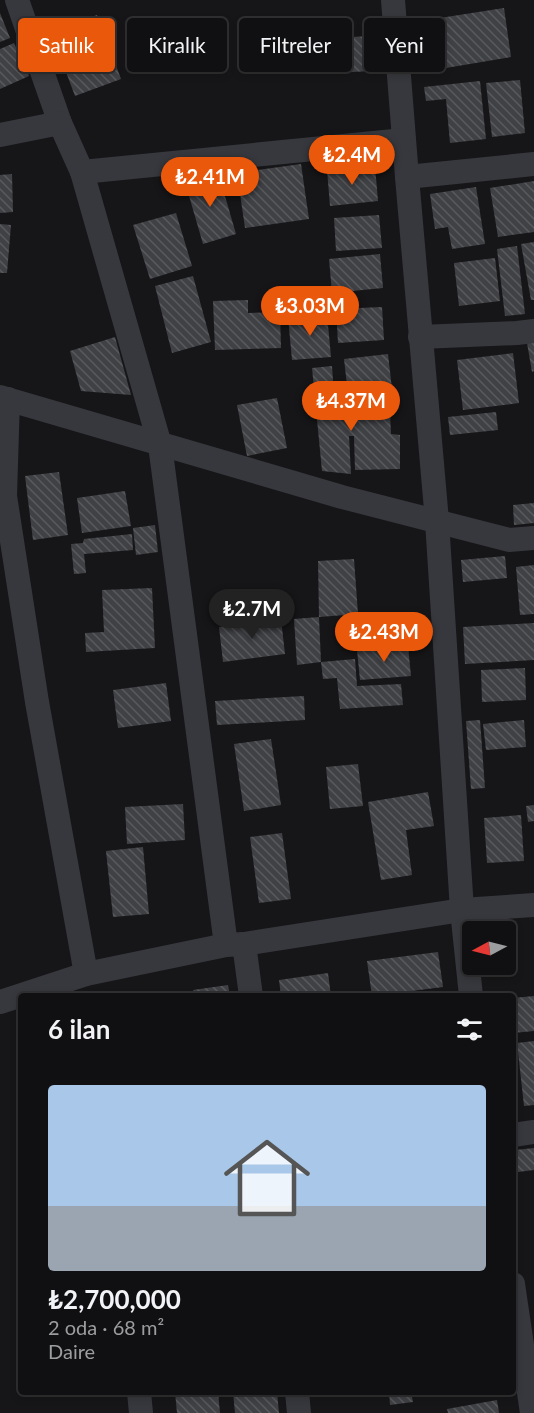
<!DOCTYPE html>
<html lang="tr">
<meta charset="utf-8">
<style>
body{margin:0;font-family:Lato,sans-serif;background:#19191b;color:#f1f3f6;height:100vh;display:flex;flex-direction:column;font-size:22px;white-space:nowrap}
*{box-sizing:border-box;margin:0}
p{font-size:20px;color:#9c9d9f}
.icon{flex:none;width:33px;height:33px;fill:none;stroke:currentColor;stroke-width:2;stroke-linecap:round;stroke-linejoin:round}
.map{position:relative;flex:1;overflow:hidden}
.side{position:absolute;left:18px;top:993px;width:498px;height:402px;display:flex;flex-direction:column;background:#101012;border-radius:6px;box-shadow:0 3px 9px #0003,0 0 0 2px #303032}
.side>*{flex:none}
.banner{position:absolute;left:18px;top:18px;width:498px;height:54px;display:flex;gap:12px}
.needle{width:39px;rotate:263deg}
.fabs{position:absolute;left:462px;top:921px;display:grid;gap:12px}
.fabs a{display:grid;place-items:center;width:54px;height:54px;border-radius:6px;background:#101012;box-shadow:0 3px 9px #0003,0 0 0 2px #303032;font-size:30px}
.price{position:absolute;translate:-50% -51px;padding:0 14px;border-radius:21px;background:#ea580c;color:#fff;font-size:20px;line-height:39px;filter:drop-shadow(0 2px 3px #0008)}
.price::after{content:'';position:absolute;left:50%;top:36px;width:18px;height:14px;margin-left:-9px;background:inherit;clip-path:polygon(0 0,100% 0,50% 100%)}
.price.on{background:#222;color:#fff}
ul{padding:0;list-style:none}
li{display:grid;align-content:center;gap:12px;height:318px;padding:0 30px}
li span{display:grid;place-items:center;height:186px;border-radius:6px;color:#555}
li>.icon{margin-inline-start:auto}
span .icon{width:108px;height:108px;fill:#fffc;stroke-width:1}
li b{font-size:26px}
h2{display:flex;justify-content:space-between;align-items:center;height:72px;padding:0 30px;font-size:26px}
.chip{padding:0 21px;border-radius:6px;background:#101012;box-shadow:0 3px 9px #0003,0 0 0 2px #303032;font-size:21px;line-height:54px}
.chip.on{background:#ea580c;color:#fff}
.map>svg:first-child{display:block}
.building{fill:url(#building-back-hatch)}
.lines{fill:none;stroke-linecap:round;stroke-linejoin:round}
.minor{stroke:#37383d;stroke-width:24}
</style>
<div class="map">
<svg width="534" height="1413" viewBox="0 0 534 1413">
<defs>
<pattern id="building-back-hatch" width="6" height="6" patternUnits="userSpaceOnUse" patternTransform="scale(1.5)"><rect width="6" height="6" fill="#404145"/><path d="M-1 5l2 2M0 0l6 6M5-1l2 2" fill="none" stroke="#595a5e"/></pattern>
</defs>
<rect width="100%" height="100%" fill="#161618"/>
<g class="building">
<polygon points="504,8 511,57 434,70 427,20"/>
<polygon points="0,13 10,38 0,42"/>
<polygon points="97,15 121,79 75,96 51,32"/>
<polygon points="196,17 199,69 163,71 161,18"/>
<polygon points="371,36 372,71 313,74 310,39"/>
<polygon points="14,43 29,76 0,89 0,49"/>
<polygon points="520,80 525,133 492,137 486,83"/>
<polygon points="480,81 486,139 450,143 446,99 426,101 424,87"/>
<polygon points="301,164 309,219 245,228 237,173"/>
<polygon points="375,166 378,201 330,206 327,170"/>
<polygon points="218,172 236,234 203,244 185,182"/>
<polygon points="12,174 13,212 0,213 0,175"/>
<polygon points="534,181 534,232 498,237 490,188"/>
<polygon points="476,187 485,244 452,249 448,227 435,229 430,194"/>
<polygon points="176,213 192,266 150,279 133,225"/>
<polygon points="379,215 382,248 336,251 334,218"/>
<polygon points="0,224 11,225 7,273 0,273"/>
<polygon points="534,242 534,300 531,300 521,244"/>
<polygon points="517,246 525,314 505,316 497,249"/>
<polygon points="380,254 383,288 332,293 329,259"/>
<polygon points="495,258 500,301 459,306 454,263"/>
<polygon points="193,276 211,342 172,353 155,286"/>
<polygon points="248,300 248,313 280,312 281,348 215,350 213,301"/>
<polygon points="382,307 384,340 338,343 336,309"/>
<polygon points="327,314 331,357 292,360 288,317"/>
<polygon points="115,337 131,395 81,391 70,351"/>
<polygon points="534,342 534,371 532,372 527,343"/>
<polygon points="513,353 519,403 463,410 457,360"/>
<polygon points="388,354 392,389 348,394 344,359"/>
<polygon points="332,366 334,396 348,394 347,414 390,412 391,434 400,435 400,469 355,470 354,436 349,436 351,474 322,471 312,368"/>
<polygon points="277,398 287,448 247,456 237,405"/>
<polygon points="496,412 498,430 450,435 448,417"/>
<polygon points="59,472 68,535 33,540 25,476"/>
<polygon points="125,491 131,526 82,533 77,498"/>
<polygon points="534,503 534,523 514,525 513,505"/>
<polygon points="155,525 158,552 136,555 133,528"/>
<polygon points="132,534 133,550 84,554 86,573 74,574 71,544 83,543 84,539"/>
<polygon points="505,556 507,578 463,582 461,560"/>
<polygon points="354,559 358,614 319,617 318,561"/>
<polygon points="534,565 534,614 520,615 516,567"/>
<polygon points="152,588 155,648 86,652 85,633 104,632 102,590"/>
<polygon points="319,617 321,662 297,665 294,619"/>
<polygon points="281,619 285,654 223,662 219,627"/>
<polygon points="534,623 534,660 465,664 463,627"/>
<polygon points="408,646 411,676 360,680 357,650"/>
<polygon points="355,659 357,686 401,684 403,705 340,709 337,678 323,679 321,662"/>
<polygon points="525,668 526,700 482,702 481,670"/>
<polygon points="166,683 171,721 118,728 113,690"/>
<polygon points="304,696 305,720 217,725 215,701"/>
<polygon points="480,720 485,788 471,789 466,721"/>
<polygon points="524,720 526,747 486,750 483,724"/>
<polygon points="271,739 281,805 244,811 234,744"/>
<polygon points="358,764 363,806 330,809 326,767"/>
<polygon points="428,792 434,826 406,830 412,875 381,880 368,802"/>
<polygon points="183,804 185,840 127,844 125,807"/>
<polygon points="534,805 534,821 528,822 526,806"/>
<polygon points="521,815 524,861 487,863 484,818"/>
<polygon points="282,833 291,899 259,903 250,837"/>
<polygon points="143,847 149,914 113,917 106,851"/>
<polygon points="438,952 443,987 372,996 367,961"/>
<polygon points="328,973 331,996 281,996 279,980"/>
<polygon points="228,985 230,996 194,996 193,990"/>
<polygon points="534,996 534,1031 513,1033 513,998"/>
<polygon points="534,1041 534,1105 524,1106 517,1043"/>
<polygon points="534,1148 534,1170 518,1172 515,1150"/>
<polygon points="175,1392 218,1392 220,1413 177,1413"/>
<polygon points="233,1392 277,1392 279,1413 235,1413"/>
<polygon points="389,1392 411,1392 413,1402 390,1405"/>
<polygon points="497,1400 499,1413 448,1413 447,1409"/>
</g>
<g class="lines">
<g class="minor">
<polyline points="17,0 60,123 82,172 160,445 226,945"/>
<polyline points="393,0 407,177 437,521 462,910 471,996"/>
<polyline points="0,135 60,123"/>
<polyline points="82,172 404,140"/>
<polyline points="407,177 534,164"/>
<polyline points="420,337 517,333 534,331"/>
<polyline points="0,397 342,497 509,540 534,538"/>
<polyline points="8,399 5,496 37,702 86,974"/>
<polyline points="244,944 251,996"/>
<polyline points="0,1002 86,974 226,945 244,944 462,910 534,905"/>
<polyline points="513,1135 534,1132"/>
<polyline points="513,1284 532,1413"/>
<polyline points="139,1392 141,1413"/>
<polyline points="297,1392 299,1413"/>
</g>
</g>
</svg>
<div class="fabs">
<a><svg class="needle" viewBox="-14 -14 28 28"><path d="M0-13l5 13h-10z" fill="#e53935"/><path d="M0 13l5-13h-10z" fill="#9c9d9f"/></svg></a>
</div>
<b class="price" style="left:352px;top:186px">₺2.4M</b>
<b class="price" style="left:210px;top:208px">₺2.41M</b>
<b class="price" style="left:310px;top:337px">₺3.03M</b>
<b class="price" style="left:351px;top:432px">₺4.37M</b>
<b class="price on" style="left:252px;top:640px">₺2.7M</b>
<b class="price" style="left:384px;top:663px">₺2.43M</b>
<div class="banner">
<a class="chip on">Satılık</a>
<a class="chip">Kiralık</a>
<a class="chip">Filtreler</a>
<a class="chip">Yeni</a>
</div>
<section class="side">
<h2>6 ilan<svg class="icon" aria-label="filters" viewBox="0 0 24 24"><path d="M4 7h16M4 17h16"/><circle cx="9" cy="7" r="2"/><circle cx="15" cy="17" r="2"/></svg></h2>
<ul>
<li><span style="background:linear-gradient(#a9c7e8 65%,#9aa5b1 0)"><svg class="icon" aria-label="home" viewBox="0 0 24 24"><path d="M3 11l9-7 9 7M6 9v11h12V9"/></svg></span><div><b>₺2,700,000</b><p>2 oda · 68 m²</p><p>Daire</p></div></li>
</ul>
</section>
</div>
